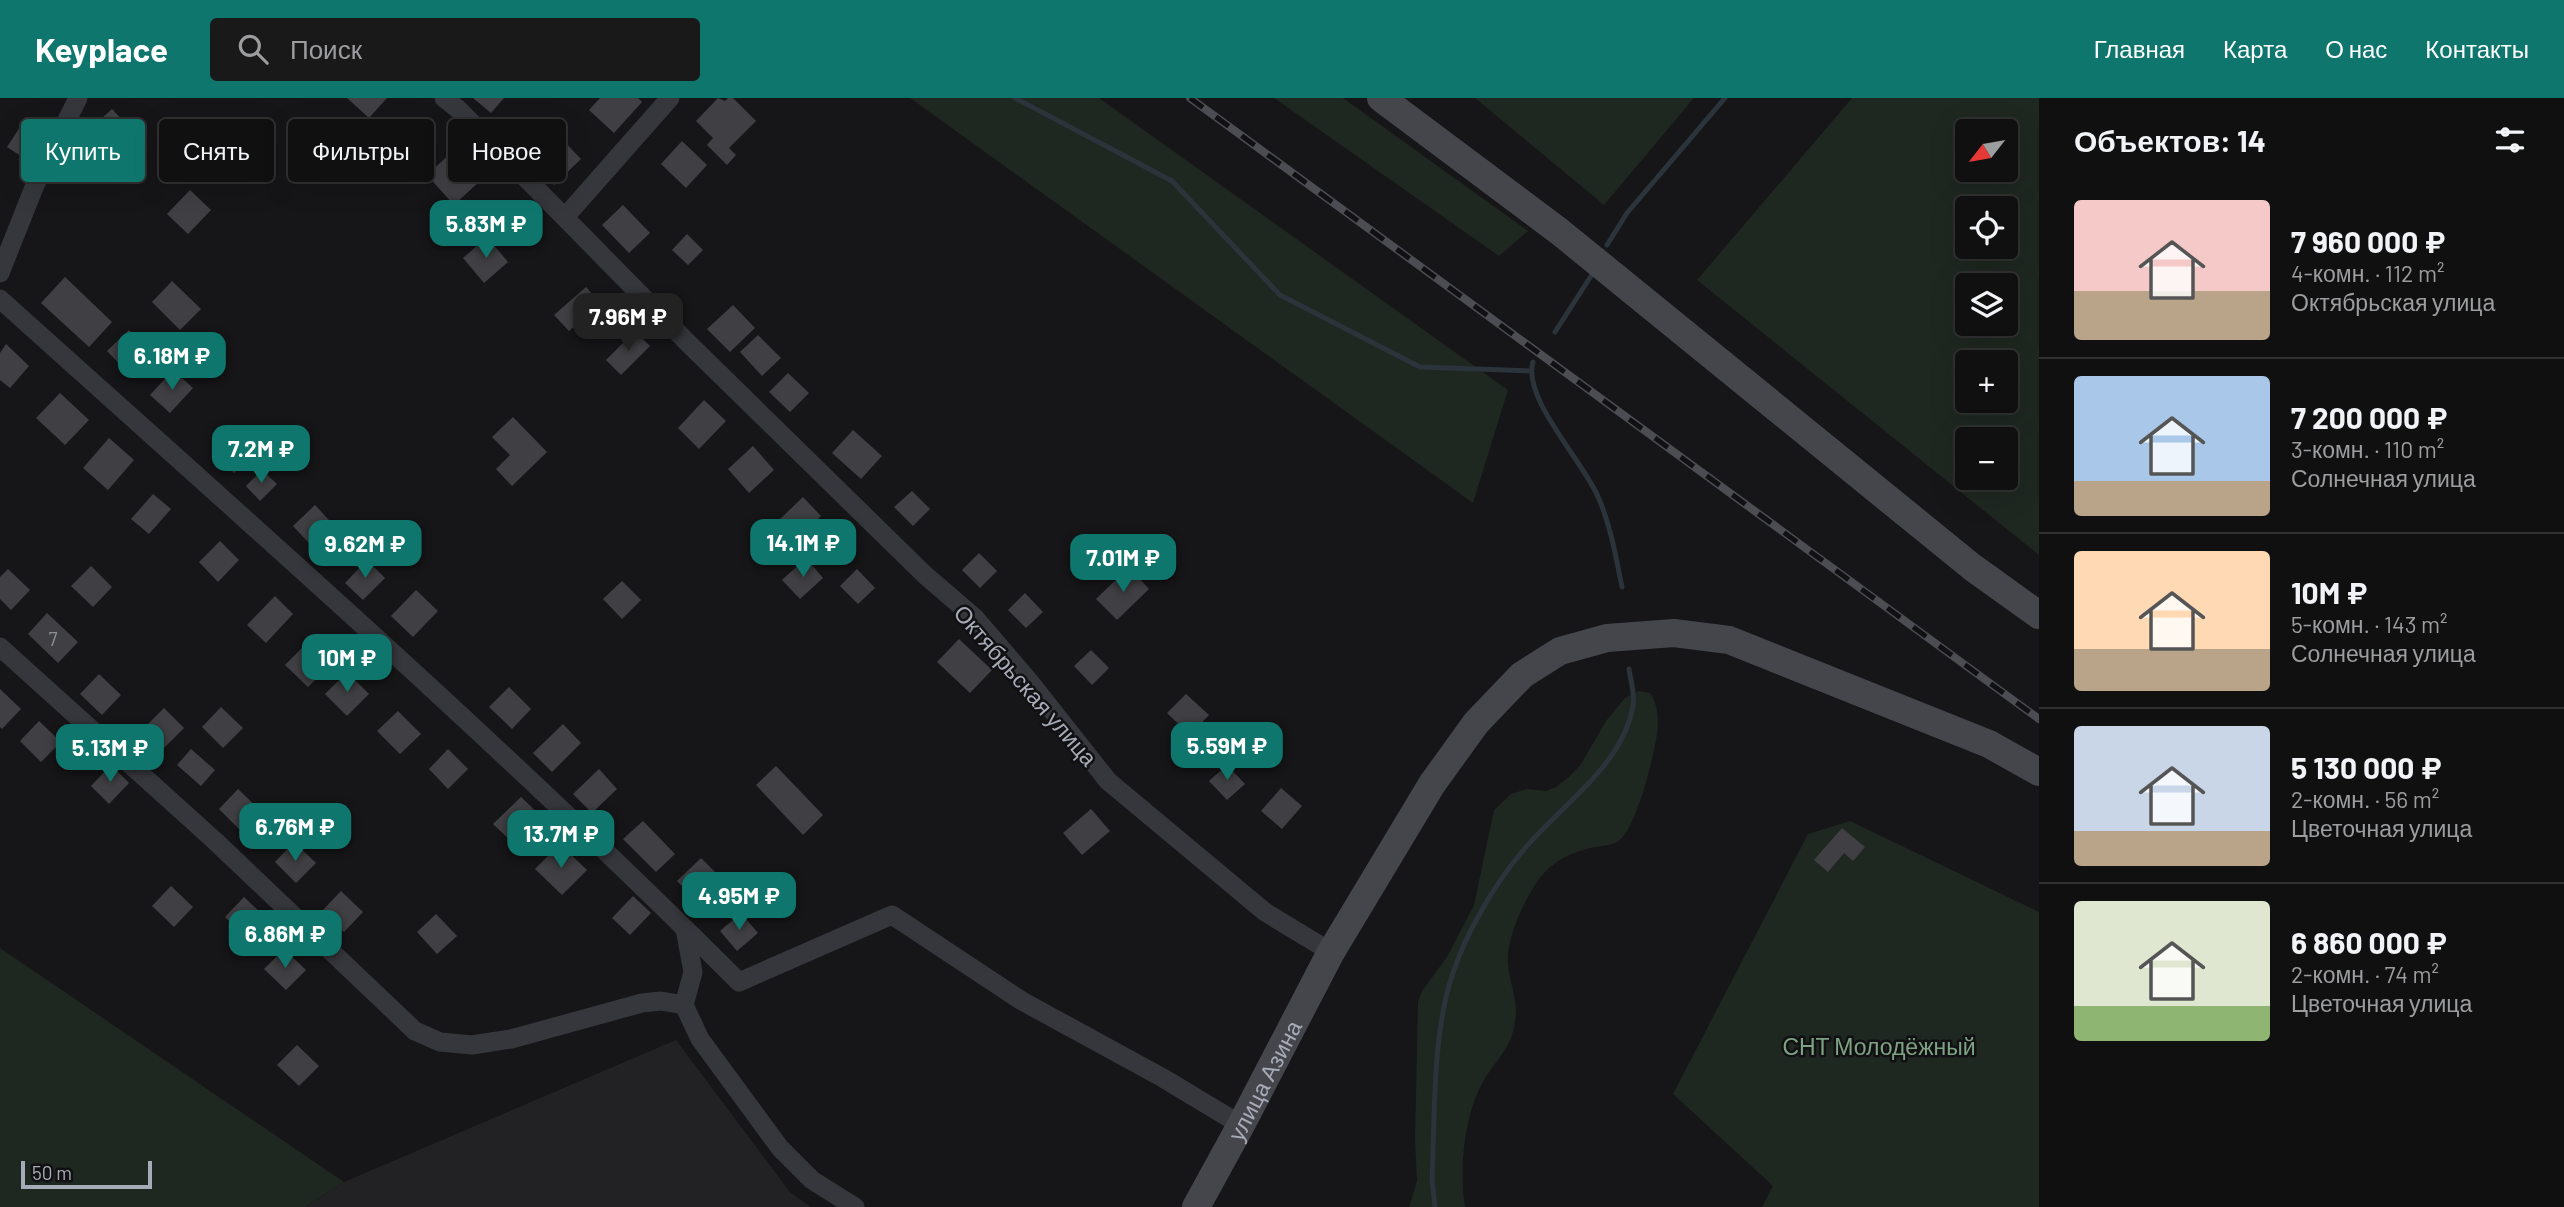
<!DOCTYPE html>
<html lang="ru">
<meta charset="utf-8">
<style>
body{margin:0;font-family:Barlow,sans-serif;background:#19191a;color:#f1f3f6;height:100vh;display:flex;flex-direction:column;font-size:26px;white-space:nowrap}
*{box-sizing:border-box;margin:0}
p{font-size:23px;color:#9c9d9f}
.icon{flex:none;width:38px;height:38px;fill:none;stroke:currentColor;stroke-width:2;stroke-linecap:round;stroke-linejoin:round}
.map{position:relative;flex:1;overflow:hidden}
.details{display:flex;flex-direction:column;background:#101011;width:525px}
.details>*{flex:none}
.banner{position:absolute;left:21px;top:21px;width:665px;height:63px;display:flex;gap:14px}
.needle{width:46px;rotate:239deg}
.fabs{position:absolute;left:1955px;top:21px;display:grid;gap:14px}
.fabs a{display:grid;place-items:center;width:63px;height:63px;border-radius:7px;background:#101011;box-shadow:0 7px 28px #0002,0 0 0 2px #303031;font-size:35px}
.scale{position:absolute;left:21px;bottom:18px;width:131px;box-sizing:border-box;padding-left:7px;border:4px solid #a7abb7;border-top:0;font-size:19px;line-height:24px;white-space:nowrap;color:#a7abb7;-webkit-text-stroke:5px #111012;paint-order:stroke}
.price{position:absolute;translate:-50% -60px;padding:0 16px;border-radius:14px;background:#0f766e;color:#fff;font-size:23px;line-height:46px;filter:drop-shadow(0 2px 4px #0008)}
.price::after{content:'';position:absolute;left:50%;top:42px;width:21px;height:16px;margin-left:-10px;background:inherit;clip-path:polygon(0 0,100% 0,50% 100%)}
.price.selected{background:#222;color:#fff}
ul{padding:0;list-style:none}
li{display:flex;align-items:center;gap:21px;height:175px;padding:0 35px}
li+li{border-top:2px solid #303031}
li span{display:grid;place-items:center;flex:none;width:196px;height:140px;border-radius:7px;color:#555}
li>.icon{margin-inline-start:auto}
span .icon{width:84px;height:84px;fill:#fffc;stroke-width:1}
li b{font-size:30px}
h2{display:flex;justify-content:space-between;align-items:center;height:84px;padding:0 35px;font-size:30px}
.pill{padding:0 24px;border-radius:7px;background:#101011;box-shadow:0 7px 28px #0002,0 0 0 2px #303031;font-size:24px;line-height:63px}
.pill.selected{background:#0f766e;color:#fff}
header{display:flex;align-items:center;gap:42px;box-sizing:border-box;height:98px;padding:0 35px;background:#0f766e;color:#fff}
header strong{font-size:33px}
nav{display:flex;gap:38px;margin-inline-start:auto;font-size:24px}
.search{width:490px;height:63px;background:#19191a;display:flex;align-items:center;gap:18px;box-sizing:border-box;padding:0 24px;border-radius:7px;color:#9c9d9f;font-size:26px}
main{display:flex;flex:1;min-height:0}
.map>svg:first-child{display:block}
.built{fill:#222124}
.green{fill:#1f2721;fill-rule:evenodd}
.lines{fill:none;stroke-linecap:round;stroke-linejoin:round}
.stream{stroke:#2b333b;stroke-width:5}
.building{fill:#404044}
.street{stroke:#36373c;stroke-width:19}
.secondary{stroke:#44464c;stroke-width:28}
.rail-casing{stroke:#4b4d53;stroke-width:8}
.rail{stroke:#111012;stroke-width:5;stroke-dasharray:16;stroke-linecap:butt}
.labels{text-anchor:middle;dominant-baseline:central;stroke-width:5;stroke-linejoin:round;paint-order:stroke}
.number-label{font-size:19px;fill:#8d909a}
.street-label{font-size:23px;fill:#a7abb7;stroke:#111012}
.park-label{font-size:23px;fill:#7ea284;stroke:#111012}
</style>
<header>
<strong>Keyplace</strong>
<div class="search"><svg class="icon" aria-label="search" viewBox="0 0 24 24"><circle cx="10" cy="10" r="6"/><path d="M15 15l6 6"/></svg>Поиск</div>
<nav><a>Главная</a><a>Карта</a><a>О нас</a><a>Контакты</a></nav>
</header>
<main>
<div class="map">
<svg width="2039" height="1109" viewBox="0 0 2039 1109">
<rect width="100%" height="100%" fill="#161517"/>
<polygon class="built" points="676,942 790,1094 811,1109 305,1109 344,1084"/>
<g class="green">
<polygon points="910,0 1099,0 1508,292 1473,405"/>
<polygon points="1274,0 1343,0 1528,133 1499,158"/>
<polygon points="1475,0 1694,0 1604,107"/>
<path d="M 1852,0 L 2039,0 L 2039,457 L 1697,182 ZM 1967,33 L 2006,33 L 2006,72 L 1967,72 ZM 1967,110 L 2006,110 L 2006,149 L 1967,149 ZM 1967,187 L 2006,187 L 2006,226 L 1967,226 ZM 1967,264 L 2006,264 L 2006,303 L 1967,303 ZM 1967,341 L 2006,341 L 2006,380 L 1967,380 Z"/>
<path d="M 1639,593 L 1650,595 C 1658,606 1659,622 1657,636 C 1654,657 1636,734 1617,744 C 1610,748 1599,748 1591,750 C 1568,755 1548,766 1535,787 C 1522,808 1506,841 1508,867 C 1510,886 1519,905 1515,924 C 1511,952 1495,962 1483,984 C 1464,1017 1459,1073 1465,1109 L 1409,1109 L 1417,1083 L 1415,1042 L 1418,904 L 1422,893 L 1447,859 L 1474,807 L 1494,712 L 1511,696 L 1527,691 L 1546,693 L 1556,689 L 1570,678 L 1581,666 L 1606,623 L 1625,600 Z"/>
<polygon points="1850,723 2039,814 2039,1109 1762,1109 1773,1088 1673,996 1808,736"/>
<polygon points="0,850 344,1084 305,1109 0,1109"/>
</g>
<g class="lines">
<g class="stream">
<polyline points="1015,0 1172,83 1280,197 1420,269 1530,273"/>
<polyline points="1607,147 1627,115 1725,0"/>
<polyline points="1555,234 1591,178"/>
<path d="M 1533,264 C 1522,301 1585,365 1599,401 C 1611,429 1616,460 1622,489"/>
<path d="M 1435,1109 L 1432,1082 C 1435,1018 1432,935 1453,875 C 1466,835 1494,787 1521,755 C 1558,709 1622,670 1633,608 C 1635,597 1631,583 1629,571"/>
</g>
</g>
<g class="building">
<polygon points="347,0 387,0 369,20"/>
<polygon points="473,0 504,0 491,15"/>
<polygon points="600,0 638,0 642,4 614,35 589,12"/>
<polygon points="718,0 725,3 728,0 733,0 756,23 729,50 736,57 727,67 707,47 713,40 696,23"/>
<polygon points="112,11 131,31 107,53 88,33"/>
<polygon points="365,27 391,54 368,79 342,53"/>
<polygon points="20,29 37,41 24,60 7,49"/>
<polygon points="558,37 581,61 554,87 531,63"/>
<polygon points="682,43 707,67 686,90 661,66"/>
<polygon points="454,52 481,82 454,107 427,77"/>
<polygon points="190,92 211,112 188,136 167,116"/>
<polygon points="623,107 650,135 629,155 602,127"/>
<polygon points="687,136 703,152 688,167 672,152"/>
<polygon points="487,139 508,164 484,185 463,160"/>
<polygon points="65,179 112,224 89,249 41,205"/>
<polygon points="172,183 201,211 180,232 152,204"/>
<polygon points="586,189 601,206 569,233 554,217"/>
<polygon points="733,207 755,230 730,254 707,231"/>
<polygon points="129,232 151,255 129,276 107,253"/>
<polygon points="635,233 650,248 621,277 606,262"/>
<polygon points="758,237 781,260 762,278 740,254"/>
<polygon points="6,246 29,268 10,290 0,282 0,255"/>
<polygon points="173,272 193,290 170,315 150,297"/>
<polygon points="788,275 809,295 790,314 769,294"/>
<polygon points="60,295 89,322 65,347 36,320"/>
<polygon points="704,302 726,323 699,351 678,330"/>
<polygon points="513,319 547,354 512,388 496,371 510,357 492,339"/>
<polygon points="853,332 882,358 861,381 832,355"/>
<polygon points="240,339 255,355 234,375 219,359"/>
<polygon points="109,340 134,362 108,392 83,370"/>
<polygon points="753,348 774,372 749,395 728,371"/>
<polygon points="262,372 277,386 260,403 246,388"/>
<polygon points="912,393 930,411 913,428 894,409"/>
<polygon points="153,396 171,411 149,436 131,421"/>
<polygon points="803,399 821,418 797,442 778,423"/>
<polygon points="315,407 340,434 318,455 293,428"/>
<polygon points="220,443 239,462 218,484 199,464"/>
<polygon points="979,455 997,473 980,490 962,472"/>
<polygon points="806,460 823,480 800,501 782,482"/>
<polygon points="367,462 385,480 363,502 345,485"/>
<polygon points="91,468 112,489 93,509 71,488"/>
<polygon points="1129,469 1149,491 1117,522 1096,501"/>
<polygon points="8,471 30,492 11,512 0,501 0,479"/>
<polygon points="857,471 875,490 858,506 840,488"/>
<polygon points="622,483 641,502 622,521 603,501"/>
<polygon points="416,492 438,513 413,539 391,518"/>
<polygon points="1025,495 1043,514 1026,530 1008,512"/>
<polygon points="275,498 293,516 266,545 247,527"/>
<polygon points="47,515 78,544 58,565 28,536"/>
<polygon points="314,538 337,560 308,589 285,567"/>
<polygon points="959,541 992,572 970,595 937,564"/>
<polygon points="1091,552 1109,570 1092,587 1074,568"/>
<polygon points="347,574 369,596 347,618 325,596"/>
<polygon points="99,576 121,597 102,617 80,596"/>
<polygon points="509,589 531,611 512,631 489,609"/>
<polygon points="0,591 21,611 2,631 0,629"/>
<polygon points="1186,596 1209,617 1190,637 1167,615"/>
<polygon points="221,609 243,630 223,650 202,629"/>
<polygon points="164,610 184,630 161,653 141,633"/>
<polygon points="398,613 421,636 400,656 377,633"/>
<polygon points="39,623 61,644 41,664 20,643"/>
<polygon points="563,626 581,645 552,674 533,655"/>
<polygon points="191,651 215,672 201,688 177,667"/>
<polygon points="448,651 468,671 448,691 429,671"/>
<polygon points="111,667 129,685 109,706 91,688"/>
<polygon points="1227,667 1245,686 1227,702 1209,683"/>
<polygon points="776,668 823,717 803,737 756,687"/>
<polygon points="599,671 617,691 592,715 573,696"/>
<polygon points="1281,690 1302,708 1282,731 1261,713"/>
<polygon points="238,691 260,712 240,732 219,711"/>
<polygon points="521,699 543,720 516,748 493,726"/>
<polygon points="1091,711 1110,733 1082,757 1063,735"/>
<polygon points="643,723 675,756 656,774 623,741"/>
<polygon points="1842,730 1865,749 1853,763 1844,755 1828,774 1814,762"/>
<polygon points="294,744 316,765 296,785 275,764"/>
<polygon points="560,746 587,772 562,797 535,771"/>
<polygon points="701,760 719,778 696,802 677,783"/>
<polygon points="171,788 193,809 174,829 152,808"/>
<polygon points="341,793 363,814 344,834 322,813"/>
<polygon points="633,798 651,815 630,837 612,820"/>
<polygon points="244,799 266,820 246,840 225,819"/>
<polygon points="741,815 758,835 737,853 720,833"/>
<polygon points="436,816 457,838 437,856 417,834"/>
<polygon points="284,851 306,872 286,892 264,871"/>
<polygon points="297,947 319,968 299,988 277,967"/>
</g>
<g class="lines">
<g class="street">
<polyline points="444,0 458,11 688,245 925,477 975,520 1029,583 1108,683 1265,814 1331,854"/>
<polyline points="565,119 670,0"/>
<polyline points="0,175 35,87 78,0"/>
<path d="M 0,201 C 249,425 502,647 739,884 L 892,817 L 1022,903 L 1163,980 L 1241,1027"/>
<polyline points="0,549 214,742 415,933 440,944 472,947 511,941 642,905 661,903 684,907"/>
<polyline points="685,831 693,874 684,907 700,941 780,1050 812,1082 855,1109"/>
</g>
<g class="secondary">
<polyline points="1381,0 1560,134 1972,469 2039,517"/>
<path id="s1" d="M 1196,1109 L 1241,1027 L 1331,854 L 1432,686 L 1476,625 L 1522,577 L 1560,553 L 1607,540 L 1674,535 L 1729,542 L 1989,646 L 2039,674"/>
</g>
<g class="rail-casing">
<polyline id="rail" points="1190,0 2039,621"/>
</g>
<use href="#rail" class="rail"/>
</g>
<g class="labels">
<g class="number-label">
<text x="53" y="540">7</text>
</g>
<g class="street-label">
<text transform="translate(1026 587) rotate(49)">Октябрьская улица</text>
<text stroke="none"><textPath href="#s1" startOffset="144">улица Азина</textPath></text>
</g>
<g class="park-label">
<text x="1879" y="948">СНТ Молодёжный</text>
</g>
</g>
</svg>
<div class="fabs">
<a><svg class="needle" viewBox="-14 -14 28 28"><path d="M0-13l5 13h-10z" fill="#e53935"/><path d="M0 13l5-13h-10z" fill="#9c9d9f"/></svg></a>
<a><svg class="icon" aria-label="locate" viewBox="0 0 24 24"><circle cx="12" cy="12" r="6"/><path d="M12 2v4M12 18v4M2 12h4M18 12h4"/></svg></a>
<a><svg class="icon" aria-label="layers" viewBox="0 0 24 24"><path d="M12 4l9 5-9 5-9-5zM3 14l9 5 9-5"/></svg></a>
<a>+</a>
<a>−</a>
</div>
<div class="scale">50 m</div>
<b class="price" style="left:486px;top:162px">5.83M ₽</b>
<b class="price selected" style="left:628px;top:255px">7.96M ₽</b>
<b class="price" style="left:172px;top:294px">6.18M ₽</b>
<b class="price" style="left:261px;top:387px">7.2M ₽</b>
<b class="price" style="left:803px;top:481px">14.1M ₽</b>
<b class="price" style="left:365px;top:482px">9.62M ₽</b>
<b class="price" style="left:1123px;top:496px">7.01M ₽</b>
<b class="price" style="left:347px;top:596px">10M ₽</b>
<b class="price" style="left:1227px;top:684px">5.59M ₽</b>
<b class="price" style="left:110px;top:686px">5.13M ₽</b>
<b class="price" style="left:295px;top:765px">6.76M ₽</b>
<b class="price" style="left:561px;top:772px">13.7M ₽</b>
<b class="price" style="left:739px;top:834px">4.95M ₽</b>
<b class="price" style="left:285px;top:872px">6.86M ₽</b>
<div class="banner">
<a class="pill selected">Купить</a>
<a class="pill">Снять</a>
<a class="pill">Фильтры</a>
<a class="pill">Новое</a>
</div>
</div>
<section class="details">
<h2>Объектов: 14<svg class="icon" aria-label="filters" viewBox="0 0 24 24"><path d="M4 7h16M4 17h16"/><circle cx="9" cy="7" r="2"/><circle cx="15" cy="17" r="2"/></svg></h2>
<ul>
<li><span style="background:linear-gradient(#f6c9c9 65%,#b9a48a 0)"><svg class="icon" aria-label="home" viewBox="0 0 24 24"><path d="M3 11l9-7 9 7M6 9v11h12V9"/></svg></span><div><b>7 960 000 ₽</b><p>4-комн. · 112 m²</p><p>Октябрьская улица</p></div></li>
<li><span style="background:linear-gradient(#a9c7e8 75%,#b9a48a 0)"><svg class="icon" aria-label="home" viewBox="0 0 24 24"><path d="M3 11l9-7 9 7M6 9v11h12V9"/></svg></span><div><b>7 200 000 ₽</b><p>3-комн. · 110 m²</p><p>Солнечная улица</p></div></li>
<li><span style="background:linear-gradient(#ffd9b3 70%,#b9a48a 0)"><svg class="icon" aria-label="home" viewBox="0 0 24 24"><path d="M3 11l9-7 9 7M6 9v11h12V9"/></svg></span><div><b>10M ₽</b><p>5-комн. · 143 m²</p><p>Солнечная улица</p></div></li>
<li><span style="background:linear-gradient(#c9d6e8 75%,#b9a48a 0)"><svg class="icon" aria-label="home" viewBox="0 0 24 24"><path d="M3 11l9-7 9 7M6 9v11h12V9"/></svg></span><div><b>5 130 000 ₽</b><p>2-комн. · 56 m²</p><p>Цветочная улица</p></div></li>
<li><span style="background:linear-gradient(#dfe7d0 75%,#8fb573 0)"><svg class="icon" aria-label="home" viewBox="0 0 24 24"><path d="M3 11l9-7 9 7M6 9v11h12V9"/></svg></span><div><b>6 860 000 ₽</b><p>2-комн. · 74 m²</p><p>Цветочная улица</p></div></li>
</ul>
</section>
</main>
